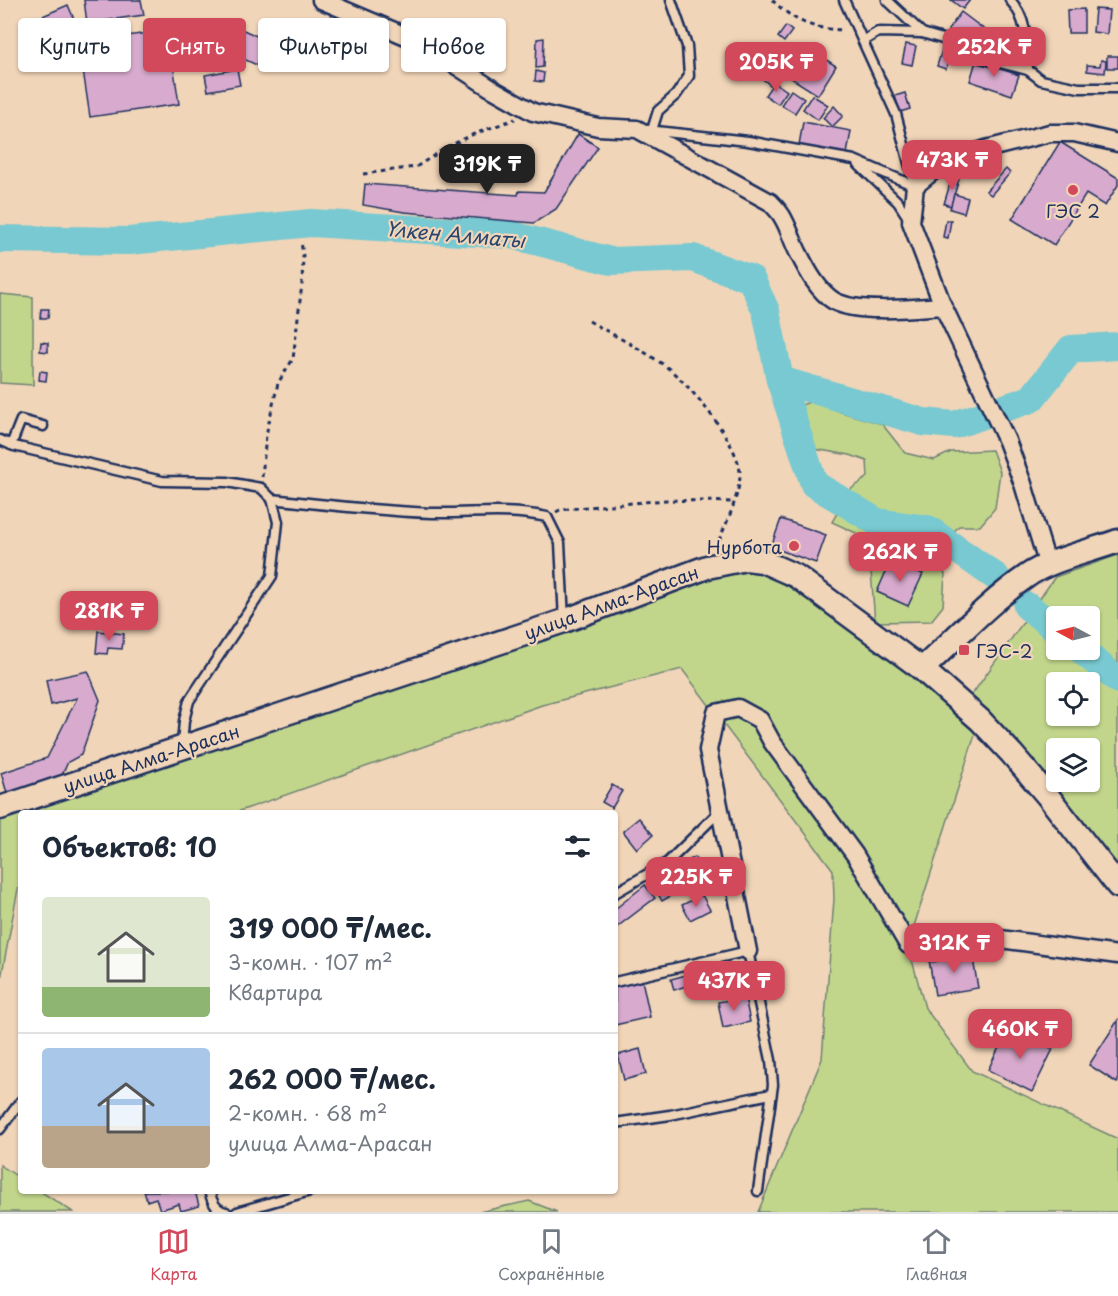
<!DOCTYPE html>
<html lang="ru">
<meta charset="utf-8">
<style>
body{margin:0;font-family:"Playpen Sans",sans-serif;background:#f6f6f7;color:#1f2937;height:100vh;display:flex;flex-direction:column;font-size:22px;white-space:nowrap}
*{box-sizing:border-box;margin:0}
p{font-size:20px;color:#747a83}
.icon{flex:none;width:33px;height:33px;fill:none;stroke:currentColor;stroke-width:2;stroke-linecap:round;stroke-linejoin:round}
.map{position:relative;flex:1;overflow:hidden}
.sheet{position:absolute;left:18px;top:810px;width:600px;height:384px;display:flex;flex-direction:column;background:#fff;border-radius:6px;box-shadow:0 2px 4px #0004}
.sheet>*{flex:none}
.guide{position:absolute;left:18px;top:18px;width:600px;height:54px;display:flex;gap:12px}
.needle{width:39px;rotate:277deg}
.fabs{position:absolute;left:1046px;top:606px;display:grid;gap:12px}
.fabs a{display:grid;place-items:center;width:54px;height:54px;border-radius:6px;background:#fff;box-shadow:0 2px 4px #0004;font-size:30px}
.price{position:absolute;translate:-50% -51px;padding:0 14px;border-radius:12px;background:#d1495b;color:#fff;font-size:20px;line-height:39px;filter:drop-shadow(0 2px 3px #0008)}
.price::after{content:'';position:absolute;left:50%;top:36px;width:18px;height:14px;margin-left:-9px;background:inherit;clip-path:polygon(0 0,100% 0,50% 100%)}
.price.on{background:#222;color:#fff}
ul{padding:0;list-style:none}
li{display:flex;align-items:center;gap:18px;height:150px;padding:0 24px}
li+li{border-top:2px solid #e0e1e3}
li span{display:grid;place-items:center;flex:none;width:168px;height:120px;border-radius:6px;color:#555}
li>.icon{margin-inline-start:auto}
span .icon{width:72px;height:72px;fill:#fffc;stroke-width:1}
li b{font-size:26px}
h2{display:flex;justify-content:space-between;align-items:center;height:72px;padding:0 24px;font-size:26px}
.pill{padding:0 21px;border-radius:6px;background:#fff;box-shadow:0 2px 4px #0004;font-size:21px;line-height:54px}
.pill.on{background:#d1495b;color:#fff}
.tab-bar{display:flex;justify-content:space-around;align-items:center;height:84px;border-top:2px solid #e0e1e3;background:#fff;font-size:16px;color:#747a83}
.tab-bar a{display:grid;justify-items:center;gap:3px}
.tab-bar .on{color:#d1495b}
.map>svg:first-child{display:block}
.green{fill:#c2d68b;stroke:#6e8274;stroke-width:1.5;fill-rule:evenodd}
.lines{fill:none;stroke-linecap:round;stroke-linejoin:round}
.river{stroke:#78c9d1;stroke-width:28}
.building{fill:#d8abce;stroke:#1b2f5e;stroke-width:1.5}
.lane-casing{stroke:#1b2f5e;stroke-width:13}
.street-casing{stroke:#1b2f5e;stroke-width:21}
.secondary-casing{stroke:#1b2f5e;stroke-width:27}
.path{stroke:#1b2f5e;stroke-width:3;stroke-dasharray:4.5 4.5;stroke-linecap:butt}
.lane{stroke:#f1d5b8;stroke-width:8}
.street{stroke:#f1d5b8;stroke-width:16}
.secondary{stroke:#f1d5b8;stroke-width:22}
.poi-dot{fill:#d1495b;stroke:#f1d5b8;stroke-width:2}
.labels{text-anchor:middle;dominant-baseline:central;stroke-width:4.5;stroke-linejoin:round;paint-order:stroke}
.poi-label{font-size:18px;fill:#1b2f5e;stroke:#f1d5b8}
.street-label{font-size:18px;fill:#1b2f5e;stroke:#f1d5b8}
.water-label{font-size:20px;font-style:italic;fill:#29466f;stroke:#f1d5b8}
</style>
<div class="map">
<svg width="1118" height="1212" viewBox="0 0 1118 1212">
<rect width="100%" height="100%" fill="#f1d5b8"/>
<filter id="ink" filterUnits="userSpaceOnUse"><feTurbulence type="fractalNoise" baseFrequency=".0167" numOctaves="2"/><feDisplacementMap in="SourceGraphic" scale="12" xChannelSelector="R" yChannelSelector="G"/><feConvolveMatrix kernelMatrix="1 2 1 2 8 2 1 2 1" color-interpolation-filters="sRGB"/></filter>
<g filter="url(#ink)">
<g class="green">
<polygon points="0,294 33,297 33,385 0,383"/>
<polygon points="813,401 841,412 882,424 905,453 934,460 951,452 992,450 1000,472 995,508 980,526 959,526 932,555 945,574 943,606 931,621 875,622 869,546 856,533 832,522 851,489 868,477 867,461 850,455 808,448 801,405"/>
<path d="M 1118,555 L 1118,887 L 979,722 L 908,945 L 925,1008 L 972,1071 L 1118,1139 L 1118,1212 L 758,1212 L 822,1059 L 834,899 L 833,870 L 682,669 L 542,705 L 234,813 L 21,813 L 21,888 L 18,889 L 0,984 L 0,808 L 564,621 L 762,561 L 964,706 L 1055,577 ZM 1056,616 L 1089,616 L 1089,650 L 1056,650 ZM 1056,682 L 1089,682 L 1089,716 L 1056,716 ZM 1056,748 L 1089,748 L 1089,782 L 1056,782 Z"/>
<polygon points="0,1165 21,1179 21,1191 40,1191 73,1212 0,1212"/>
<polygon points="529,1201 557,1212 479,1212"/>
</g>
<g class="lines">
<g class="river">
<polyline points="0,239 129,241 311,223 512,235 611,261 693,258 751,279 766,311 780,380 923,422 954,425 1031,399 1071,349 1118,346"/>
<polyline points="780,380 814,484 877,522 928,529 996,577"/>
<polyline points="1027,606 1056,629"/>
<polyline points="1081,650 1118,680"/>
</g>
</g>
<g class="building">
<polygon points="84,0 141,0 144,15 87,23"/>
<polygon points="951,0 970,0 963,9"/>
<polygon points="68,5 77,26 31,46 22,25"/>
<polygon points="1084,9 1084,33 1068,33 1067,10"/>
<polygon points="1095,9 1109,10 1107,34 1093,32"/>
<polygon points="961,12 990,34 977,52 948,30"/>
<polygon points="786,26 792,31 784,42 778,37"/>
<polygon points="237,27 283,48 272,72 226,51"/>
<polygon points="168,30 179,104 90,117 79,43"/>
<polygon points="544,38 543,67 536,68 537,39"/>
<polygon points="906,44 916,46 912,65 902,63"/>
<polygon points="806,47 836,66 818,95 788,76"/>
<polygon points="942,50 952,53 946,69 937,66"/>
<rect x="1107" y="56" width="11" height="12"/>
<polygon points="1101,60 1106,61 1105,73 1087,71 1087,65 1100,66"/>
<polygon points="976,61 1019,75 1012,95 970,81"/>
<polygon points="770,63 781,73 770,85 759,76"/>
<polygon points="237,69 240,85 208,91 205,75"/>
<polygon points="536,71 544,73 543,82 535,81"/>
<polygon points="774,82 787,91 778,104 765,95"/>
<polygon points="791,90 804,99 795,113 781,105"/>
<polygon points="905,93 910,109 900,112 895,96"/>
<polygon points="812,95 828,105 818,120 803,109"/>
<polygon points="834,106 843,116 832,127 823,118"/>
<polygon points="803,122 851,131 847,154 799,145"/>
<polygon points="578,134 598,147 556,209 534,223 404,212 363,205 365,184 518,195 519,191 544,192"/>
<polygon points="1060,142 1118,178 1118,185 1105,206 1086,194 1054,245 1012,219"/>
<polygon points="1006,169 1010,173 991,195 986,191"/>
<polygon points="952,177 959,179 951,206 944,204"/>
<polygon points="954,194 968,198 964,213 950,209"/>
<polygon points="946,220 951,220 948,238 943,237"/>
<polygon points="41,309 49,309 48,318 40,318"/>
<polygon points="41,342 48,343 48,352 40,351"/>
<polygon points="40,371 47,372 46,381 39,380"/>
<polygon points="781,519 826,535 816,563 771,547"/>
<polygon points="891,560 923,574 908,606 877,592"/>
<polygon points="98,631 124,634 122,649 108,648 107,654 96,653"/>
<polygon points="88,671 100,700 81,755 68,762 62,775 7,793 1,773 47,758 77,698 51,705 46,680"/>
<polygon points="612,785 622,791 612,808 602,802"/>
<polygon points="639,818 653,835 637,849 623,831"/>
<polygon points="695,857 706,876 662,901 651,881"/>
<polygon points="645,885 655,898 617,927 615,924 615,909"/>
<polygon points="702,895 710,910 690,920 682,905"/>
<polygon points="972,953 978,988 935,995 929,960"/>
<polygon points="686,975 689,985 674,990 671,979"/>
<polygon points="642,980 650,1017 615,1025 615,986"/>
<polygon points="745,997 750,1022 723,1028 718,1002"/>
<polygon points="1118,1020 1118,1082 1117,1083 1089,1065"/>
<polygon points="1009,1027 1053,1049 1032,1092 988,1070"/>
<polygon points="640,1049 646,1074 624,1080 618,1055"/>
<polygon points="144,1191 195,1191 199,1206 181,1211 179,1204 160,1210 156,1198 147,1201"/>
</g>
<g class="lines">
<g class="lane-casing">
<g id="lane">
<polyline points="844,0 896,114 915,186"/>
<polyline points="887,0 922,33 949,41 980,58 1028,70 1041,80 1079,88 1118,88"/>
<path d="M 1010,0 C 1028,19 1027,45 1028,70"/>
<polyline points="863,41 878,32 922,33"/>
<polyline points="647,130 748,141 854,160 915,186"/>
<polyline points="652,130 658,111 676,95 689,76 687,46 671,0"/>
<polyline points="859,165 898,202 909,219"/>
<polyline points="0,440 14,446 162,481 227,482 261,488 272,499 278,522 272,576 189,701 184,721 182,744"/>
<polyline points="11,445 21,420 43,426"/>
<path d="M 272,499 C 325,505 378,511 432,513 C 472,514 506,508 547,517 L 560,543 L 564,620"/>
<polyline points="615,893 668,862 720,811"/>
<polyline points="615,982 748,951 771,1060 773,1085 758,1191"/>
<polyline points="615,1123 670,1115 771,1094"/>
<polyline points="0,1129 21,1101"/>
<path d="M 209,1191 C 212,1201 215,1210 226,1212"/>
<polyline points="237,1212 310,1191"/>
</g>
</g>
<g class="street-casing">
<g id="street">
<path d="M 321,0 L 420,42 L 489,87 L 533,112 L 598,127 L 637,129 L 770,202 C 775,207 781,213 784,220 C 790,231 793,243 799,254 C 807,270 818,291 834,301 C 857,314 916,308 943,306"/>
<polyline points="1048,566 1023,484 1007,441 943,306 911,222 915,186 943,163 986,149 1050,133 1074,133 1118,143"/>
<polyline points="748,951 708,750 716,713 738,708 760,720 772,742 855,855 908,945 934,952 986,937 1118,955"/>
</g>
</g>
<g class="secondary-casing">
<g id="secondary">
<path d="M 922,669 C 956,638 989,602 1027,576 C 1049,560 1091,551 1118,541"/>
<polyline points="0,808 564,621 707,567 746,559 762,561 796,576 922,669 980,720 1012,754 1047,795 1118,886"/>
</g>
</g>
<g class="path">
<path d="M 772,0 C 795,22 812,29 844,30"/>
<polyline points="363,174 416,167 447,147 474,134 515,119"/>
<path d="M 589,321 C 613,335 638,347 661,363 C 686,379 738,442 740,472 C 741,492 725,528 716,546"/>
<polyline points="262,477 266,435 278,383 293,359 302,284 303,256 301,241"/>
<polyline points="556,512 560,510 577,508 666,500 734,502"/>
</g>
<use href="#lane" class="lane"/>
<use href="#street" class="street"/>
<use href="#secondary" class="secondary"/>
</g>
</g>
<g class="poi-dot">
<circle cx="1073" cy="190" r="6"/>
<circle cx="794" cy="546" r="6"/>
<rect x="958" y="644" width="12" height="12" rx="3"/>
</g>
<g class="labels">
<g class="poi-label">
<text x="1073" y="210">ГЭС 2</text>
<text x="782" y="546" text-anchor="end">Нурбота</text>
<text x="976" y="650" text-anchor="start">ГЭС-2</text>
</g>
<g class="street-label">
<text transform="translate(611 602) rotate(-20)">улица Алма-Арасан</text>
<text transform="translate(151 758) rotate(-18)">улица Алма-Арасан</text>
</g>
<g class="water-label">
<text transform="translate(455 234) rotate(5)">Үлкен Алматы</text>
</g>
</g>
</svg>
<div class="fabs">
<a><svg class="needle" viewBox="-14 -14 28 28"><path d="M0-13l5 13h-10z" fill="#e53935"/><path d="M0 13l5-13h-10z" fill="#747a83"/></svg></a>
<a><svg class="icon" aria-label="locate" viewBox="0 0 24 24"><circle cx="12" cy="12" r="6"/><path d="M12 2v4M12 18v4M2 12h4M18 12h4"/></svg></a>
<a><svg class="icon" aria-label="layers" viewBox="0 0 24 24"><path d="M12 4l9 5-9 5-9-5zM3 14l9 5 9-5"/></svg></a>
</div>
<b class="price" style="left:994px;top:78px">252K ₸</b>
<b class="price" style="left:776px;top:93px">205K ₸</b>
<b class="price" style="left:952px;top:191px">473K ₸</b>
<b class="price on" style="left:487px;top:195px">319K ₸</b>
<b class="price" style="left:900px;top:583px">262K ₸</b>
<b class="price" style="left:109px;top:642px">281K ₸</b>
<b class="price" style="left:696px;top:908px">225K ₸</b>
<b class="price" style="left:954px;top:974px">312K ₸</b>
<b class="price" style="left:734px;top:1012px">437K ₸</b>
<b class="price" style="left:1020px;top:1060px">460K ₸</b>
<div class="guide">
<a class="pill">Купить</a>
<a class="pill on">Снять</a>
<a class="pill">Фильтры</a>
<a class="pill">Новое</a>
</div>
<section class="sheet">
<h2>Объектов: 10<svg class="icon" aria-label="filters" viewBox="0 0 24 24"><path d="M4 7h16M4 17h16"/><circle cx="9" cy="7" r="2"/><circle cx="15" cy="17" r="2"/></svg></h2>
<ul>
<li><span style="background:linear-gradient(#dfe7d0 75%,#8fb573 0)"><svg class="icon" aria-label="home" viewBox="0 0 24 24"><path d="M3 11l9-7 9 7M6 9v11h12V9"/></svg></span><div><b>319 000 ₸/мес.</b><p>3-комн. · 107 m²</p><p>Квартира</p></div></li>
<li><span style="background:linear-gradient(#a9c7e8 65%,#b9a48a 0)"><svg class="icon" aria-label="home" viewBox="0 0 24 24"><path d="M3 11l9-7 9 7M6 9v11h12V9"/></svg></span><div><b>262 000 ₸/мес.</b><p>2-комн. · 68 m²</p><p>улица Алма-Арасан</p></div></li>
</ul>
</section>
</div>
<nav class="tab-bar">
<a class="on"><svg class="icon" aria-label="map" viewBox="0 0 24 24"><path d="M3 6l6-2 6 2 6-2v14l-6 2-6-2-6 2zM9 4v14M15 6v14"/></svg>Карта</a>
<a><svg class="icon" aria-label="saved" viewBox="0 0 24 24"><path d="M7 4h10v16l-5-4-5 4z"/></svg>Сохранённые</a>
<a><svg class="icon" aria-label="home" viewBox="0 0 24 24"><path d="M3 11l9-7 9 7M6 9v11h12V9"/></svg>Главная</a>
</nav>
